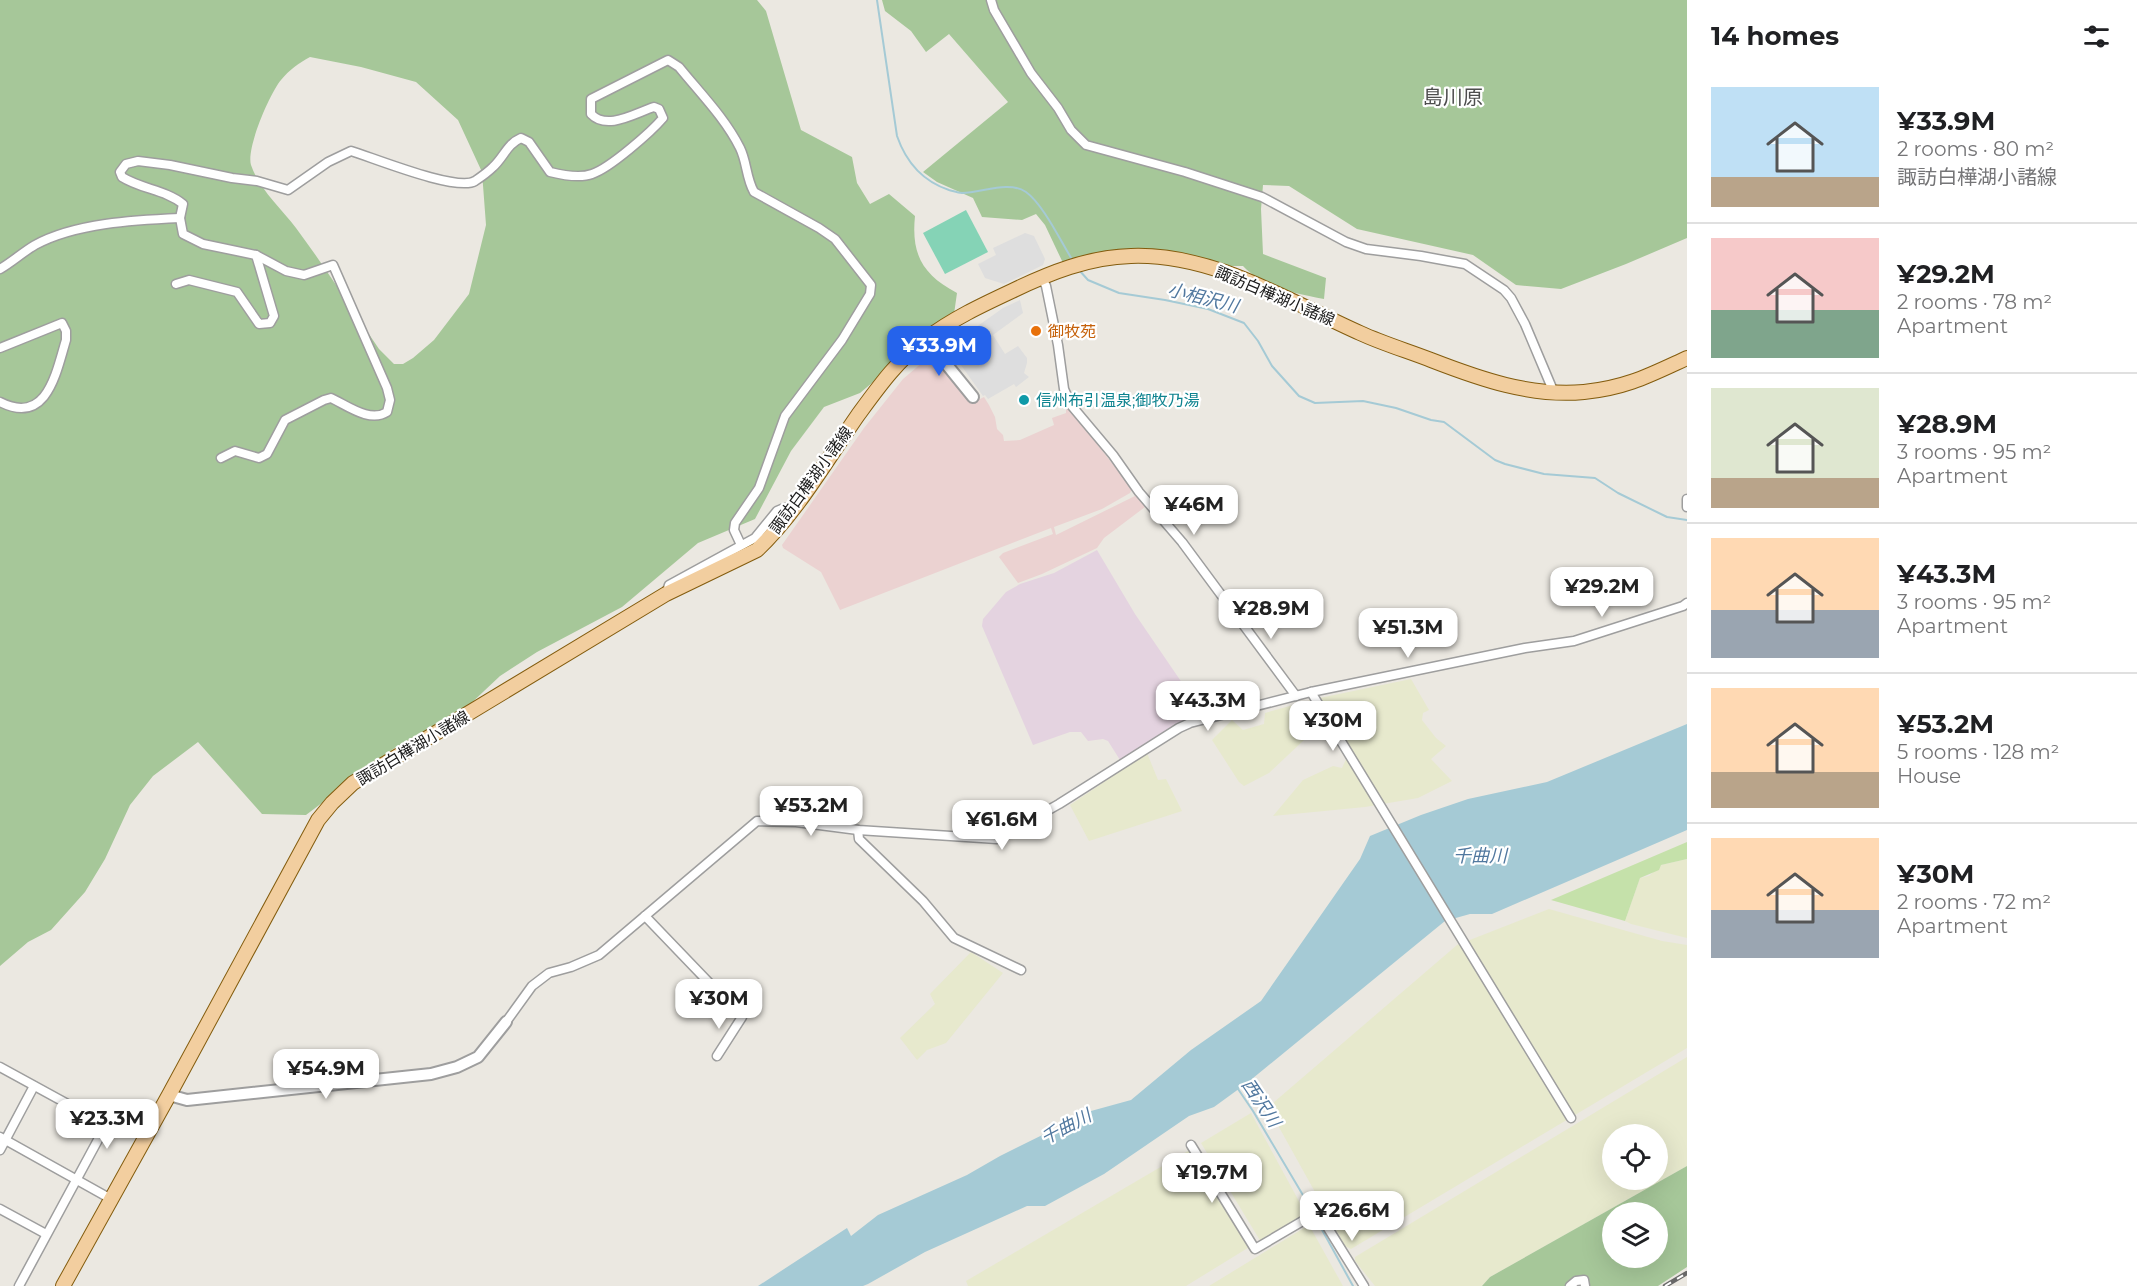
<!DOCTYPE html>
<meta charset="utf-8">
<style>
body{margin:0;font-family:Montserrat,"Noto Sans JP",sans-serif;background:#f2f2f2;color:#202124;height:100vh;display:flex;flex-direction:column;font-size:22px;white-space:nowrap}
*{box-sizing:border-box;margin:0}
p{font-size:20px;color:#757577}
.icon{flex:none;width:33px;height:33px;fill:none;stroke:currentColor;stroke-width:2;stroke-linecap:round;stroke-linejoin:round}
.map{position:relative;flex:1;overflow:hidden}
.side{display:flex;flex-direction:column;background:#fff;width:450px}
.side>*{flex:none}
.buttons{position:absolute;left:1602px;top:1124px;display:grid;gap:12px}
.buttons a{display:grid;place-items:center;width:66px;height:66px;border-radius:50%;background:#fff;box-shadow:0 6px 24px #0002;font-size:30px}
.price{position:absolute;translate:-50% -51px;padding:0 14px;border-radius:12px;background:#fff;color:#222;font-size:20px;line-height:39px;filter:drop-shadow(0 2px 3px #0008)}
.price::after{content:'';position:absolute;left:50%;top:36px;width:18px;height:14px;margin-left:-9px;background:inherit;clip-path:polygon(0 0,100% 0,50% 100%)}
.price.current{background:#2563eb;color:#fff}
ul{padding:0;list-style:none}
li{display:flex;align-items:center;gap:18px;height:150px;padding:0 24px}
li+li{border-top:2px solid #e0e0e0}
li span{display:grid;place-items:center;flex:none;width:168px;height:120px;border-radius:0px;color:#555}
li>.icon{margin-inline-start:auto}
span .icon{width:72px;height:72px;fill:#fffc;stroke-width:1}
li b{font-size:26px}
h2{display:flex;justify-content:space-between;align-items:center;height:72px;padding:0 24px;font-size:26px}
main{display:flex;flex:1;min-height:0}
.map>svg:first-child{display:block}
.commercial{fill:#ebd2d1}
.industrial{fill:#e4d3e0}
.farmland{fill:#e7e9cd;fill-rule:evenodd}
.grass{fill:#c5e1aa}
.forest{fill:#a6c799;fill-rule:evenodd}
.pitch{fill:#85d3b6}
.parking{fill:#dedede}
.water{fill:#a5cad5}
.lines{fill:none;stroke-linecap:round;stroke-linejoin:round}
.stream{stroke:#a5cad5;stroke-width:2}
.minor-casing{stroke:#9e9e9e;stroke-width:11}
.tertiary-casing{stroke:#9e9e9e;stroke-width:14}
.primary-casing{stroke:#835c0e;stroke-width:16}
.minor{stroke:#fff;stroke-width:8}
.tertiary{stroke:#fff;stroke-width:10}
.primary{stroke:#f2ce9f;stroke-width:14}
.rail-casing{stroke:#686868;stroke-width:4.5}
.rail{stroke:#fff;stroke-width:2;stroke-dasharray:7;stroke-linecap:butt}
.food-dot{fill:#e8710a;stroke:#fff;stroke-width:2}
.culture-dot{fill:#0f9aa8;stroke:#fff;stroke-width:2}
.labels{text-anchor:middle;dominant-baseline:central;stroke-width:4.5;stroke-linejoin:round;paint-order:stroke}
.street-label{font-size:16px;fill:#1a1a1a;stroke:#fff}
.food-label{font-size:16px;fill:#c56008;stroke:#fff;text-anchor:start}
.culture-label{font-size:16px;fill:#0d838f;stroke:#fff;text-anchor:start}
.water-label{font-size:18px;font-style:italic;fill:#51789f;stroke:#fff}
.quarter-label{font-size:20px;fill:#4d4d4d;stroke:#fff}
</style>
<main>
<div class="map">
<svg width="1687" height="1286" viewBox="0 0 1687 1286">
<rect width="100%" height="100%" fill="#ebe8e1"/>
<polygon class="commercial" points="944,344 943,349 980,399 984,397 989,405 995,417 997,429 1003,435 1004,441 1020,440 1054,425 1052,418 1066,413 1066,404 1132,489 1130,493 1102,509 1054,527 1056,535 1137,495 1145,507 1104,538 1097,548 1042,574 1018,583 999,557 1003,553 1053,534 1051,528 840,610 821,572 783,548 782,545 864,428 903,379"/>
<polygon class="industrial" points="1097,550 1135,614 1204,715 1184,721 1120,760 1108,741 1103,739 1088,741 1081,732 1070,732 1033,745 982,626 983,619 1006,592 1020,584 1054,573"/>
<g class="farmland">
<polygon points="1411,679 1429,710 1423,713 1422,720 1436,738 1446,746 1431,759 1452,781 1418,798 1365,807 1273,816 1303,780 1333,766 1342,768 1347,757 1321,724 1269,773 1244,786 1239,782 1212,740 1232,720 1243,730 1264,724 1265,713 1315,699"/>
<polygon points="1147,753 1158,780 1166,779 1182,811 1089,841 1070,805"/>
<polygon points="1687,859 1687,938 1631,924 1625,921 1640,878 1649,876 1661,865"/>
<polygon points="1549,909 1662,941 1687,945 1687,1048 1351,1249 1345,1246 1270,1111 1273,1103 1457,945"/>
<polygon points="971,952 1003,973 946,1043 927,1050 917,1060 900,1038 935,1004 930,994"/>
<path d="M 1687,1057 L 1687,1166 L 1490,1277 L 1482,1286 L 1375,1286 L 1355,1261 L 1355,1257 ZM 1612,1134 L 1658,1134 L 1658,1179 L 1612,1179 Z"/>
<polygon points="1251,1113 1306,1214 1261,1242 1201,1143"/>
<polygon points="1193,1148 1251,1246 1186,1286 968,1286 966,1281"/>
<polygon points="1309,1225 1343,1286 1209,1286"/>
</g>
<polygon class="grass" points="1687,842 1687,859 1661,865 1659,870 1640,878 1625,921 1551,900"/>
<g class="forest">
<path d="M 0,0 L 757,0 L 766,11 L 801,130 L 852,157 L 857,183 L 870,204 L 889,194 L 915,216 C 911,255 923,275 957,293 L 954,314 L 860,393 L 824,407 L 791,451 L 755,519 L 698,543 L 622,607 L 537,652 L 500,676 L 466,708 L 393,749 L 306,815 L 262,814 L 198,742 L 153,776 L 130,805 L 105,859 L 85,892 L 51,930 L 28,942 L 0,966 ZM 310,57 L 361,67 L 416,82 L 458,120 L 482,172 L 486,225 L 469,294 L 434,340 L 413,358 L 403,364 L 394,364 L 379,349 C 352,309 325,267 296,228 C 281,208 259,189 251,165 C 246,148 270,93 281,80 C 289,70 299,63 310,57 Z"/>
<path d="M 882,0 L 1687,0 L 1687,238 L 1626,264 L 1561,289 L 1516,285 L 1473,255 L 1357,229 L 1289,186 L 1263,185 L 1261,209 L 1263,254 L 1326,278 L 1324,299 C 1295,293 1264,288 1243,266 L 1225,266 L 1195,259 L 1063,263 L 1045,225 L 1036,214 L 1022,220 L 982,217 L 973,198 L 937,182 L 923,172 L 1008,102 L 949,34 L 926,52 L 911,31 L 885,11 Z"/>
<path d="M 1687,1166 L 1687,1267 L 1658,1286 L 1482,1286 L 1490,1277 ZM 1612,1212 L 1658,1212 L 1658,1257 L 1612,1257 Z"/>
</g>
<polygon class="pitch" points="966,210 988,252 945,274 923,233"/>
<g class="parking">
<polygon points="1025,233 1034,236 1045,259 1043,265 1004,284 985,278 978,264 996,255 993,248"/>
<polygon points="1020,300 1023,313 993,335 1005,354 1018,346 1027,358 1027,363 1024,373 1029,377 1016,387 1014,384 988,399 985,395 983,396 948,347 1003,308"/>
</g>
<polygon class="water" points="1687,724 1687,830 1492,914 1470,914 1445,921 1247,1083 1214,1107 1189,1116 1104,1174 1045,1206 1027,1206 925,1252 868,1284 863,1286 758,1286 847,1228 851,1236 878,1215 967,1175 1000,1156 1091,1111 1131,1100 1191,1050 1261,1001 1360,859 1370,836 1421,815 1468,799 1547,782"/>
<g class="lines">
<g class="stream">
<path d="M 877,0 L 897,136 C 906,162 922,181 949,190 C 953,191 958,193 962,193 C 982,193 1008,180 1026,192 C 1043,204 1061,242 1073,261"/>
<polyline points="1079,270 1088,280 1119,293 1165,300 1208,309 1244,323 1258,341 1272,366 1299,396 1315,403 1363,401 1396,408 1431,420 1444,422 1495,460 1505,464 1544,474 1595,478 1618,493 1667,517 1687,520"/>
<polyline points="1236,1086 1253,1111 1313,1212"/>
<polyline points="1315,1217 1353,1286"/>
</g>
<g class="minor-casing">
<g id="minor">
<polyline points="991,0 994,10 1031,73 1058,108 1071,130 1086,145 1185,172 1262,197 1346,242 1366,249 1421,256 1465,264 1504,290 1511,298 1525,324 1552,388 1552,392"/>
<path d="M 0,269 C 12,262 23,252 35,245 C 75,223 135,220 180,218"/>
<polyline points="1041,276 1046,286 1058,345 1064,389 1071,405 1113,455 1139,492 1182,542 1296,696"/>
<polyline points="176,284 189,280 237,292 259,324 270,323 274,316 256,255"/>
<path d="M 0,348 L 62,323 L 66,331 L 66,340 C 56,373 47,426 0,402"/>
<path d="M 221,458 L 235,451 L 259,458 L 267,454 L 285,420 L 324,400 L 331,398 C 348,406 370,423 387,412 L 390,400 L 387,388 L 333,265 L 304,275 L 286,271 L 256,255 L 203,244 L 183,234 L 180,218 L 183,204 C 166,190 141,189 122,177 L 120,172 L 126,164 L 138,161 L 170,165 L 232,178 L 257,181 L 288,190 L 328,162 L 351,151 C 374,158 457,192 475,181 C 481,177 488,172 493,167 C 504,157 507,144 521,138 L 529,142 L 550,172 C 562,175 581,178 592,174 C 610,168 651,132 663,118 L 659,109 L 654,107 C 635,113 607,131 591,114 L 591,99 L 668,60 L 679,67 C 700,93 725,118 740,148 C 747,162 746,178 754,192 L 819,228 L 835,239 L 871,285 L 870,294 L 842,340 L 785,416 L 759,488 L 735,523 L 734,530 L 741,545"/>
<polyline points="1687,499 1687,507"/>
<polyline points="666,594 669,585 755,538 777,511 784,508 794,507"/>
<polyline points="1311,692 1571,1118"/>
<polyline points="858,830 859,839 923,901 954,938 1021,970"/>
<polyline points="645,916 742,1017 717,1056"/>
<polyline points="506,1022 532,986 549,973 571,967 599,955 757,821 796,822 858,830 997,839 1059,804 1179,728 1190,723 1311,692 1525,648 1574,641 1683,606 1687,603"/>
<polyline points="0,1067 106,1125 19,1286"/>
<polyline points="0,1137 111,1199"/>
<polyline points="1191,1145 1255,1249 1318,1212 1364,1286"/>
<polyline points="0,1150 34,1086"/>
<polyline points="0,1209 46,1234"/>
<polyline points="1570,1286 1576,1281 1584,1280 1585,1286"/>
</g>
</g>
<g class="tertiary-casing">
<g id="tertiary">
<polyline points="926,339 973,397"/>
<polyline points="169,1095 187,1100 431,1074 457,1067 478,1057 506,1022"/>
</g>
</g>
<g class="primary-casing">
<path id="primary" d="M 63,1286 L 169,1095 L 318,820 L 332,803 L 353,783 L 666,594 L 757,550 C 797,512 826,461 858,415 C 880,385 896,362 926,339 C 952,319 982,305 1012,291 C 1049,273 1089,257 1131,256 C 1213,253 1288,301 1360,333 C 1384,344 1408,351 1431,360 C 1480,379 1531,397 1584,392 C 1626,388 1650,375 1687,358"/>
</g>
<use href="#minor" class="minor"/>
<use href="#tertiary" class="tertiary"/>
<use href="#primary" class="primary"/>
<g class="rail-casing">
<polyline id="rail" points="1665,1286 1687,1273"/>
</g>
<use href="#rail" class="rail"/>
</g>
<circle class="food-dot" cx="1036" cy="331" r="6"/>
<circle class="culture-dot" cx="1024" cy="400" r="6"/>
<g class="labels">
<g class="street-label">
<text transform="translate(1275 296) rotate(23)">諏訪白樺湖小諸線</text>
<text transform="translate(811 480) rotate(-54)">諏訪白樺湖小諸線</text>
<text transform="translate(413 748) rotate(-31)">諏訪白樺湖小諸線</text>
</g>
<g class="food-label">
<text x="1048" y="331">御牧苑</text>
</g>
<g class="culture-label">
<text x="1036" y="400">信州布引温泉;御牧乃湯</text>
</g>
<g class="water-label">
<text transform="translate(1203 298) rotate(14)">小相沢川</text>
<text x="1480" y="856">千曲川</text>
<text transform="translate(1261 1103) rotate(56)">西沢川</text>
<text transform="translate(1066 1127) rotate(-28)">千曲川</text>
</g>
<g class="quarter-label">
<text x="1453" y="97">島川原</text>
</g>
</g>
</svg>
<div class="buttons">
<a><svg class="icon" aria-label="locate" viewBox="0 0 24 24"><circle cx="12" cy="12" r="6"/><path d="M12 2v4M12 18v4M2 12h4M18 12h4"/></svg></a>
<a><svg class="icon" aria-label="layers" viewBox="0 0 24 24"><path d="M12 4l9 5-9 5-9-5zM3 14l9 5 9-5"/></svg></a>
</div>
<b class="price current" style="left:939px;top:377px">¥33.9M</b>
<b class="price" style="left:1194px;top:536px">¥46M</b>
<b class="price" style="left:1602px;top:618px">¥29.2M</b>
<b class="price" style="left:1271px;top:640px">¥28.9M</b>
<b class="price" style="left:1408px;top:659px">¥51.3M</b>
<b class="price" style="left:1208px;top:732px">¥43.3M</b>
<b class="price" style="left:1333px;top:752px">¥30M</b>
<b class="price" style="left:811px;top:837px">¥53.2M</b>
<b class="price" style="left:1002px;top:851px">¥61.6M</b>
<b class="price" style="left:719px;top:1030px">¥30M</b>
<b class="price" style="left:326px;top:1100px">¥54.9M</b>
<b class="price" style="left:107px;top:1150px">¥23.3M</b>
<b class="price" style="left:1212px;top:1204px">¥19.7M</b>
<b class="price" style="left:1352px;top:1242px">¥26.6M</b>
</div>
<section class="side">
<h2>14 homes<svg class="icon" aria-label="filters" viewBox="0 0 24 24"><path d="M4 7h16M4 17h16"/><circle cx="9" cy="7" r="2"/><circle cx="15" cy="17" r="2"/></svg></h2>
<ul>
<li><span style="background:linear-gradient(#bfe0f5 75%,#b9a48a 0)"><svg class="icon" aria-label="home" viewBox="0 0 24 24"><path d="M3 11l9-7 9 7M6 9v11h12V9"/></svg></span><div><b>¥33.9M</b><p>2 rooms · 80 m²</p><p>諏訪白樺湖小諸線</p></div></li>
<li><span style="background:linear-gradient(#f6c9c9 60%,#7fa58c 0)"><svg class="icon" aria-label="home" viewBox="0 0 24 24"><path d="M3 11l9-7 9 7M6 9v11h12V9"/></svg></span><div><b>¥29.2M</b><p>2 rooms · 78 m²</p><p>Apartment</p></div></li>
<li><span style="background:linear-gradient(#dfe7d0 75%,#b9a48a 0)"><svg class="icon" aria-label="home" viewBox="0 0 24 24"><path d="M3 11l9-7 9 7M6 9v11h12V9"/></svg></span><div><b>¥28.9M</b><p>3 rooms · 95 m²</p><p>Apartment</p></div></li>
<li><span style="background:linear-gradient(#ffd9b3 60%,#9aa5b1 0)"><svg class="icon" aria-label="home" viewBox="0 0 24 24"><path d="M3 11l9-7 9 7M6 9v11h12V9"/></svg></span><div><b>¥43.3M</b><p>3 rooms · 95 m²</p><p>Apartment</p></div></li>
<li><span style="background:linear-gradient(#ffd9b3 70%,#b9a48a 0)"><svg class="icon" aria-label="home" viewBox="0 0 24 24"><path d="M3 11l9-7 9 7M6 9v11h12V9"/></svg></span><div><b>¥53.2M</b><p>5 rooms · 128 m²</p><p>House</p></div></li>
<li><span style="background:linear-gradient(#ffd9b3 60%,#9aa5b1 0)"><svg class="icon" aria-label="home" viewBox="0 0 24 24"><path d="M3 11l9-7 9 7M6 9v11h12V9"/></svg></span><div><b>¥30M</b><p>2 rooms · 72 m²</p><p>Apartment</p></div></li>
</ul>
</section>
</main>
